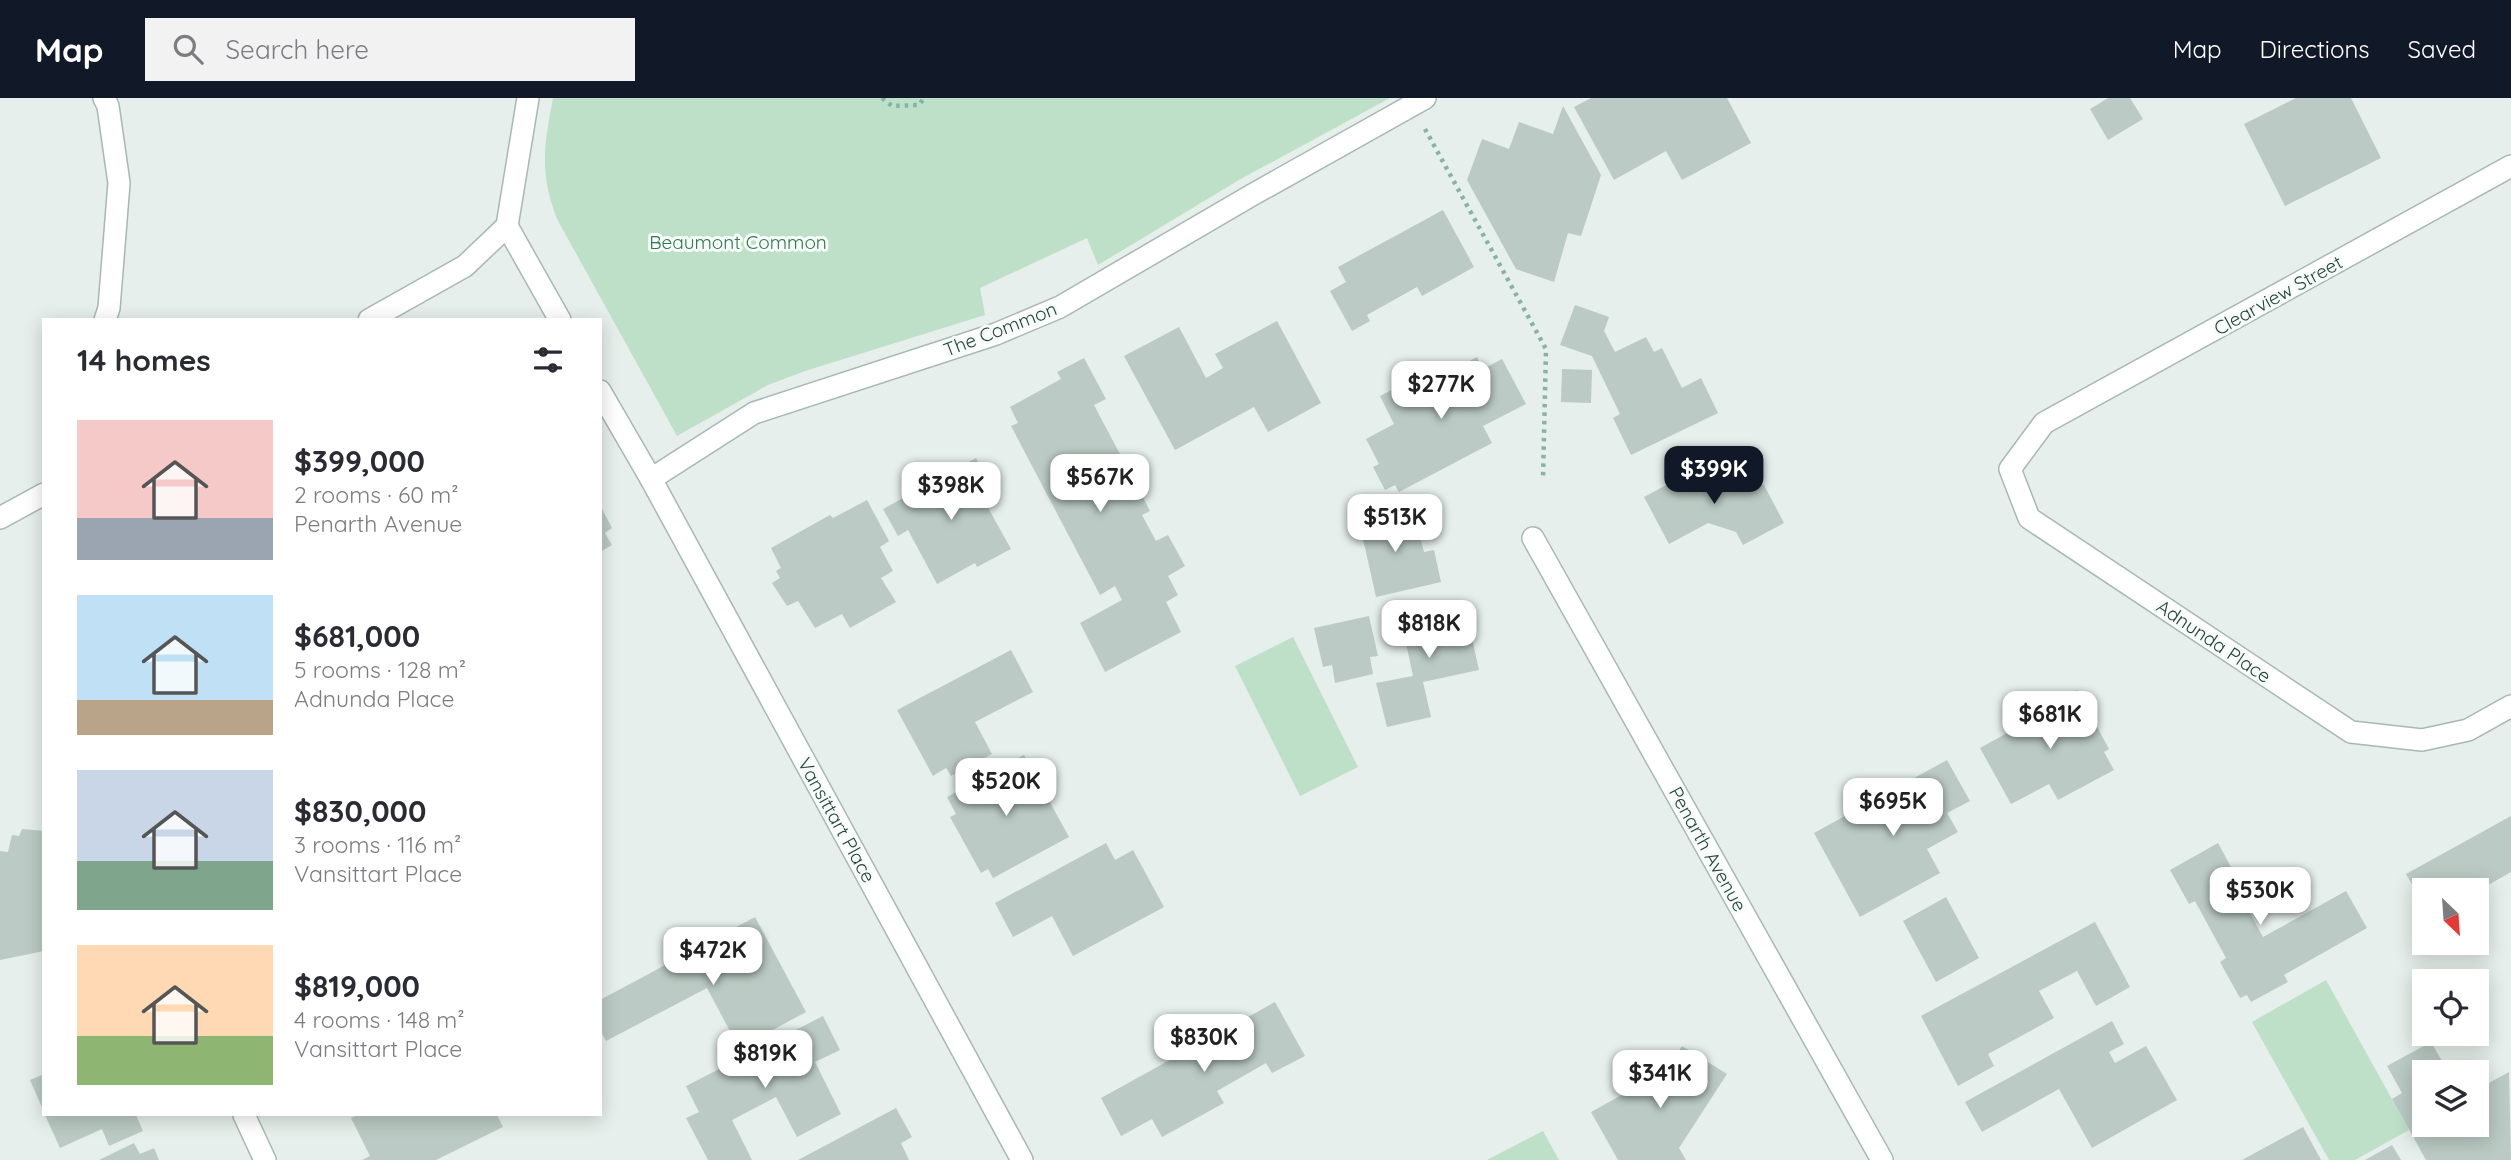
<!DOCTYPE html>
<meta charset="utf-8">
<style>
body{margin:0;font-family:Quicksand,sans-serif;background:#f2f2f3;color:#2b2b33;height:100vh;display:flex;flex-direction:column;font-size:26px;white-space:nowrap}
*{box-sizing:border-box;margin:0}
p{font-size:23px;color:#7c7c81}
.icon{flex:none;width:38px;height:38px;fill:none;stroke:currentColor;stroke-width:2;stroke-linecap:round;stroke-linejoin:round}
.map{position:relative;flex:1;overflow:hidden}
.details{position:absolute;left:42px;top:220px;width:560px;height:798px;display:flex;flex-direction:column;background:#fff;border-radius:0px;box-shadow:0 4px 18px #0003}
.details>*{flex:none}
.needle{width:46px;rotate:155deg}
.buttons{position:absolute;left:2412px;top:780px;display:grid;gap:14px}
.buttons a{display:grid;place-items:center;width:77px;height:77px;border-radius:0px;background:#fff;box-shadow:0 4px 18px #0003;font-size:35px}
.price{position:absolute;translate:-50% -60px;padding:0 16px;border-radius:14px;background:#fff;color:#222;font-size:23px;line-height:46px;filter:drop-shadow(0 2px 4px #0008)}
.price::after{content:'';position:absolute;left:50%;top:42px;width:21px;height:16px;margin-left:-10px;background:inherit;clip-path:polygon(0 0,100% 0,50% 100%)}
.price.current{background:#111827;color:#fff}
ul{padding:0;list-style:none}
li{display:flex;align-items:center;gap:21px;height:175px;padding:0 35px}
li span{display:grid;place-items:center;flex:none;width:196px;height:140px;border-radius:0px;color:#555}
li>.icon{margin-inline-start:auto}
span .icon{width:84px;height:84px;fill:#fffc;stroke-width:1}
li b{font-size:30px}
h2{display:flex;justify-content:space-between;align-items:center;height:84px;padding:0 35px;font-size:30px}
header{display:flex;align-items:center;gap:42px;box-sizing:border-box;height:98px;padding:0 35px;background:#111827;color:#fff}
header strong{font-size:33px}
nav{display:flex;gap:38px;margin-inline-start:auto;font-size:24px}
.search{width:490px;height:63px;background:#f2f2f3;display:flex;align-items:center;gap:18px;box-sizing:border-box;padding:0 24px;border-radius:0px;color:#7c7c81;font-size:26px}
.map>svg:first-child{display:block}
.green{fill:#bfe0c8}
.building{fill:#bbcac4}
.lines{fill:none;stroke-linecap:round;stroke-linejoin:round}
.minor-casing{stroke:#a8b8b2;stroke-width:24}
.path{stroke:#86b3a5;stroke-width:4.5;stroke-dasharray:3.5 5;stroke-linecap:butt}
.minor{stroke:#fff;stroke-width:21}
.labels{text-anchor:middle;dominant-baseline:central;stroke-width:6;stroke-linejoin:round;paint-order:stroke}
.park-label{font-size:19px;fill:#2d7a4b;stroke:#f7fbf9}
.street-label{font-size:19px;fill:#24423a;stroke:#f7fbf9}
</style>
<header>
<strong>Map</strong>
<div class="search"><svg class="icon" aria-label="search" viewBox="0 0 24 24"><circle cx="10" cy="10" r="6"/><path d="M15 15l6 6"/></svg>Search here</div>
<nav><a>Map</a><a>Directions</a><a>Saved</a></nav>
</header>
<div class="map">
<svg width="2511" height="1062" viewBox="0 0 2511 1062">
<rect width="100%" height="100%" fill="#e6efeb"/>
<g class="green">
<path d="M 553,0 L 1390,0 L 1239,82 L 1098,167 L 1087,140 L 980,190 L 985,217 L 805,273 L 768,287 L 677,338 L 557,121 C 539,74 544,48 553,0 Z"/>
<polygon points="1293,539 1358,669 1300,698 1235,568"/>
<polygon points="2326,882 2409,1032 2355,1062 2329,1062 2252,924"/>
<polygon points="1543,1033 1559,1062 1487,1062"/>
</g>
<g class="building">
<polygon points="1591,0 1727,0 1751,45 1682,82 1666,53 1614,82 1574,9"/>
<polygon points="2108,0 2130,0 2143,21 2108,42 2090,11"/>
<polygon points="2296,0 2351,0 2381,60 2285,108 2244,26"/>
<polygon points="1563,8 1601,77 1581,138 1568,135 1554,184 1516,171 1467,82 1482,41 1509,51 1519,24 1553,36"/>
<polygon points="1443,112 1474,169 1422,198 1417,189 1367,217 1370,223 1352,233 1330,193 1346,184 1338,169"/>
<polygon points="1575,207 1609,219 1604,233 1615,254 1646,239 1654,254 1662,250 1682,290 1701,280 1718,315 1631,357 1613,320 1620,316 1592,258 1560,247"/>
<polygon points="1277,223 1321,305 1268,334 1254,309 1175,352 1124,258 1179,229 1206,280 1223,270 1215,256"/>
<polygon points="1477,259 1483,271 1502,261 1526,306 1483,328 1492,345 1399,394 1395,387 1385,392 1373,369 1379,366 1366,341 1394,326 1380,298 1414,280 1419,290"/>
<polygon points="1084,260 1106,301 1094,307 1150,413 1142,417 1156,443 1168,437 1185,468 1168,478 1178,497 1166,504 1181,534 1105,574 1080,525 1122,502 1115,488 1100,497 1011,328 1018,325 1010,309 1061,281 1057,274"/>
<polygon points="1562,271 1592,272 1591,305 1561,304"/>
<polygon points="976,360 997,400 986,406 1011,451 977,469 975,465 937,486 908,432 898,438 883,411"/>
<polygon points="1702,368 1764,387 1784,425 1743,447 1736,434 1708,425 1669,446 1644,399"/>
<polygon points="867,402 889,443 880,449 893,473 881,480 896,504 850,530 842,516 815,530 798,503 787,508 772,485 780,480 776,473 781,470 771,450 830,417 833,420"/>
<polygon points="1394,406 1401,439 1419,435 1424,454 1434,452 1441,484 1376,499 1357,414"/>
<polygon points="600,407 612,430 605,435 612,447 600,454"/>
<polygon points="1464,504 1479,572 1423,584 1431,619 1387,629 1376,585 1413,578 1400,517"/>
<polygon points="1369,518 1378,558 1370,559 1373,576 1335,585 1332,567 1323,569 1314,530"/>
<polygon points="1011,552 1033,594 975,624 992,656 951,678 946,670 933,678 897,612"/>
<polygon points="2077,592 2109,651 2104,654 2114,672 2058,702 2049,686 2011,706 1980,650 2018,629 2016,625"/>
<polygon points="1024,657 1069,739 993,780 988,771 981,775 950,719 956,716 947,699"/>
<polygon points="1947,662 1970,703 1947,715 1958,734 1927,751 1940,775 1860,819 1814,735"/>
<polygon points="2511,718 2511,774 2476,794 2424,793 2424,808 2406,776"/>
<polygon points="22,731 44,733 44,853 0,862 0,753 8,754 12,737 19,738"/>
<polygon points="1106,745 1115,762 1133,752 1164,809 1073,858 1052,818 1013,839 995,805"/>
<polygon points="2218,745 2237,780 2232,783 2263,839 2346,793 2367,830 2284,877 2288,884 2251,904 2247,897 2240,900 2220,864 2226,860 2195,803 2189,806 2170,772"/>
<polygon points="1946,799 1979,860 1936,884 1903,823"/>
<polygon points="755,819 806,914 739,950 707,890 606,943 600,932 600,902"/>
<polygon points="2095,824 2130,889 2096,908 2077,873 2039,893 2054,920 1988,956 1994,968 1958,988 1921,918"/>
<polygon points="1275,904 1305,958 1272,975 1266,965 1217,993 1224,1005 1162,1039 1152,1021 1121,1038 1101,1000"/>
<polygon points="823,918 840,952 815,964 841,1016 797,1039 776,999 732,1022 752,1062 708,1062 686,1020 699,1014 686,988"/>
<polygon points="2112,923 2124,946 2109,954 2115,965 2146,948 2177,1002 2092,1050 2059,991 1982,1034 1965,1004"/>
<polygon points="2431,944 2446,970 2451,967 2455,975 2424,975 2424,1027 2476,1027 2476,992 2509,974 2511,1062 2426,1062 2392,1001 2402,995 2387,968"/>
<polygon points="1682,948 1727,976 1679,1050 1686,1062 1618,1062 1591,1014 1667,972"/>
<polygon points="44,976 44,1014 30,982"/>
<polygon points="896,1010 912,1039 901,1045 909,1062 798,1062"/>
<polygon points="45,1017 136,1017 143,1033 109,1048 102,1031 60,1050"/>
<polygon points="359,1017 497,1017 503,1029 436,1062 362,1062 370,1058 351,1020"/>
<polygon points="2303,1029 2321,1062 2242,1062"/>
<polygon points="134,1045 140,1056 154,1050 159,1062 99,1062"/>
<polygon points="2392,1047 2401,1062 2365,1062"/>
</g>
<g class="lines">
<g class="minor-casing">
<g id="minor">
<polyline points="104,0 108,8 119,85 109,210 105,222"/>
<polyline points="528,0 507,128 560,222"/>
<polyline points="2511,68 2044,325 2010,371 2029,420 2351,634 2422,642 2468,632 2511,608"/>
<polyline points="369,222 465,168 507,128"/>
<polyline points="600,293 651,381 754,315 996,236 1060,209 1252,97 1425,0"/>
<polyline points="651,381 1022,1062"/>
<polyline points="0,420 44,396"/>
<polyline points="1533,440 1882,1062"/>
<polyline points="244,1017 265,1062"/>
</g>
</g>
<g class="path">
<polyline points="882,0 892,8 919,7 924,0"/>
<polyline points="1425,31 1546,251 1543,380"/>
</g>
<use href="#minor" class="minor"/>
</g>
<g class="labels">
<g class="park-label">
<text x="738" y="144">Beaumont Common</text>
</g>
<g class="street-label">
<text transform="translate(2278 197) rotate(-29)">Clearview Street</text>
<text transform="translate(1000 231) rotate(-21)">The Common</text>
<text transform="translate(2214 543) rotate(34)">Adnunda Place</text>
<text transform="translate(837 722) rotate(61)">Vansittart Place</text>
<text transform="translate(1708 751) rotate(61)">Penarth Avenue</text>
</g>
</g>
</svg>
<div class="buttons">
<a><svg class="needle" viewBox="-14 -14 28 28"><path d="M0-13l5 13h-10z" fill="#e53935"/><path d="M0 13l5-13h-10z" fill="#7c7c81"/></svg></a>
<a><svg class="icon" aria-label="locate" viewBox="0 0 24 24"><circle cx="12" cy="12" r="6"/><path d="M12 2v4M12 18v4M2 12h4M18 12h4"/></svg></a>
<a><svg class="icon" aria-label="layers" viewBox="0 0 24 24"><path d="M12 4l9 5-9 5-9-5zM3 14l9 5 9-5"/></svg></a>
</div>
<b class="price" style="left:1441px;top:323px">$277K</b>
<b class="price current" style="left:1714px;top:408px">$399K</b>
<b class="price" style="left:1100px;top:416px">$567K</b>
<b class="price" style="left:951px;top:424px">$398K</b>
<b class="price" style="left:1395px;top:456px">$513K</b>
<b class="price" style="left:1429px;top:562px">$818K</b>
<b class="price" style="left:2050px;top:653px">$681K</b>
<b class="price" style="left:1006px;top:720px">$520K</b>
<b class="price" style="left:1893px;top:740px">$695K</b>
<b class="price" style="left:2260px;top:829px">$530K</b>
<b class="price" style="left:713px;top:889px">$472K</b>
<b class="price" style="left:1204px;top:976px">$830K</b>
<b class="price" style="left:765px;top:992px">$819K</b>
<b class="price" style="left:1660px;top:1012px">$341K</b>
<section class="details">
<h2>14 homes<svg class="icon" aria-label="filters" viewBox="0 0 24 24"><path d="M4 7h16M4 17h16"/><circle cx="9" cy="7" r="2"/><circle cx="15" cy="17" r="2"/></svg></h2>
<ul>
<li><span style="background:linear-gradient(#f6c9c9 70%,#9aa5b1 0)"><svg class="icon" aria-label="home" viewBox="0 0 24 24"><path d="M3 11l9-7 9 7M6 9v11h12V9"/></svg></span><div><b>$399,000</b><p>2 rooms · 60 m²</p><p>Penarth Avenue</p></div></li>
<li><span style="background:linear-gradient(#bfe0f5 75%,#b9a48a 0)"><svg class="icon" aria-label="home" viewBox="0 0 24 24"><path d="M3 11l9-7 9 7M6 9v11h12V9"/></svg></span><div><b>$681,000</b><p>5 rooms · 128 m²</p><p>Adnunda Place</p></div></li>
<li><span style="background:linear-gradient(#c9d6e8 65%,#7fa58c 0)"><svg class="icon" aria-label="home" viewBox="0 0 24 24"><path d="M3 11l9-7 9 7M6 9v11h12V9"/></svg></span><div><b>$830,000</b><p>3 rooms · 116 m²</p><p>Vansittart Place</p></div></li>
<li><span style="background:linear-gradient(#ffd9b3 65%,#8fb573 0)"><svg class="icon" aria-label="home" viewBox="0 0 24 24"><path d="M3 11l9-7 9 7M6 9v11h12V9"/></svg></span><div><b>$819,000</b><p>4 rooms · 148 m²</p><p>Vansittart Place</p></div></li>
</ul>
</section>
</div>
